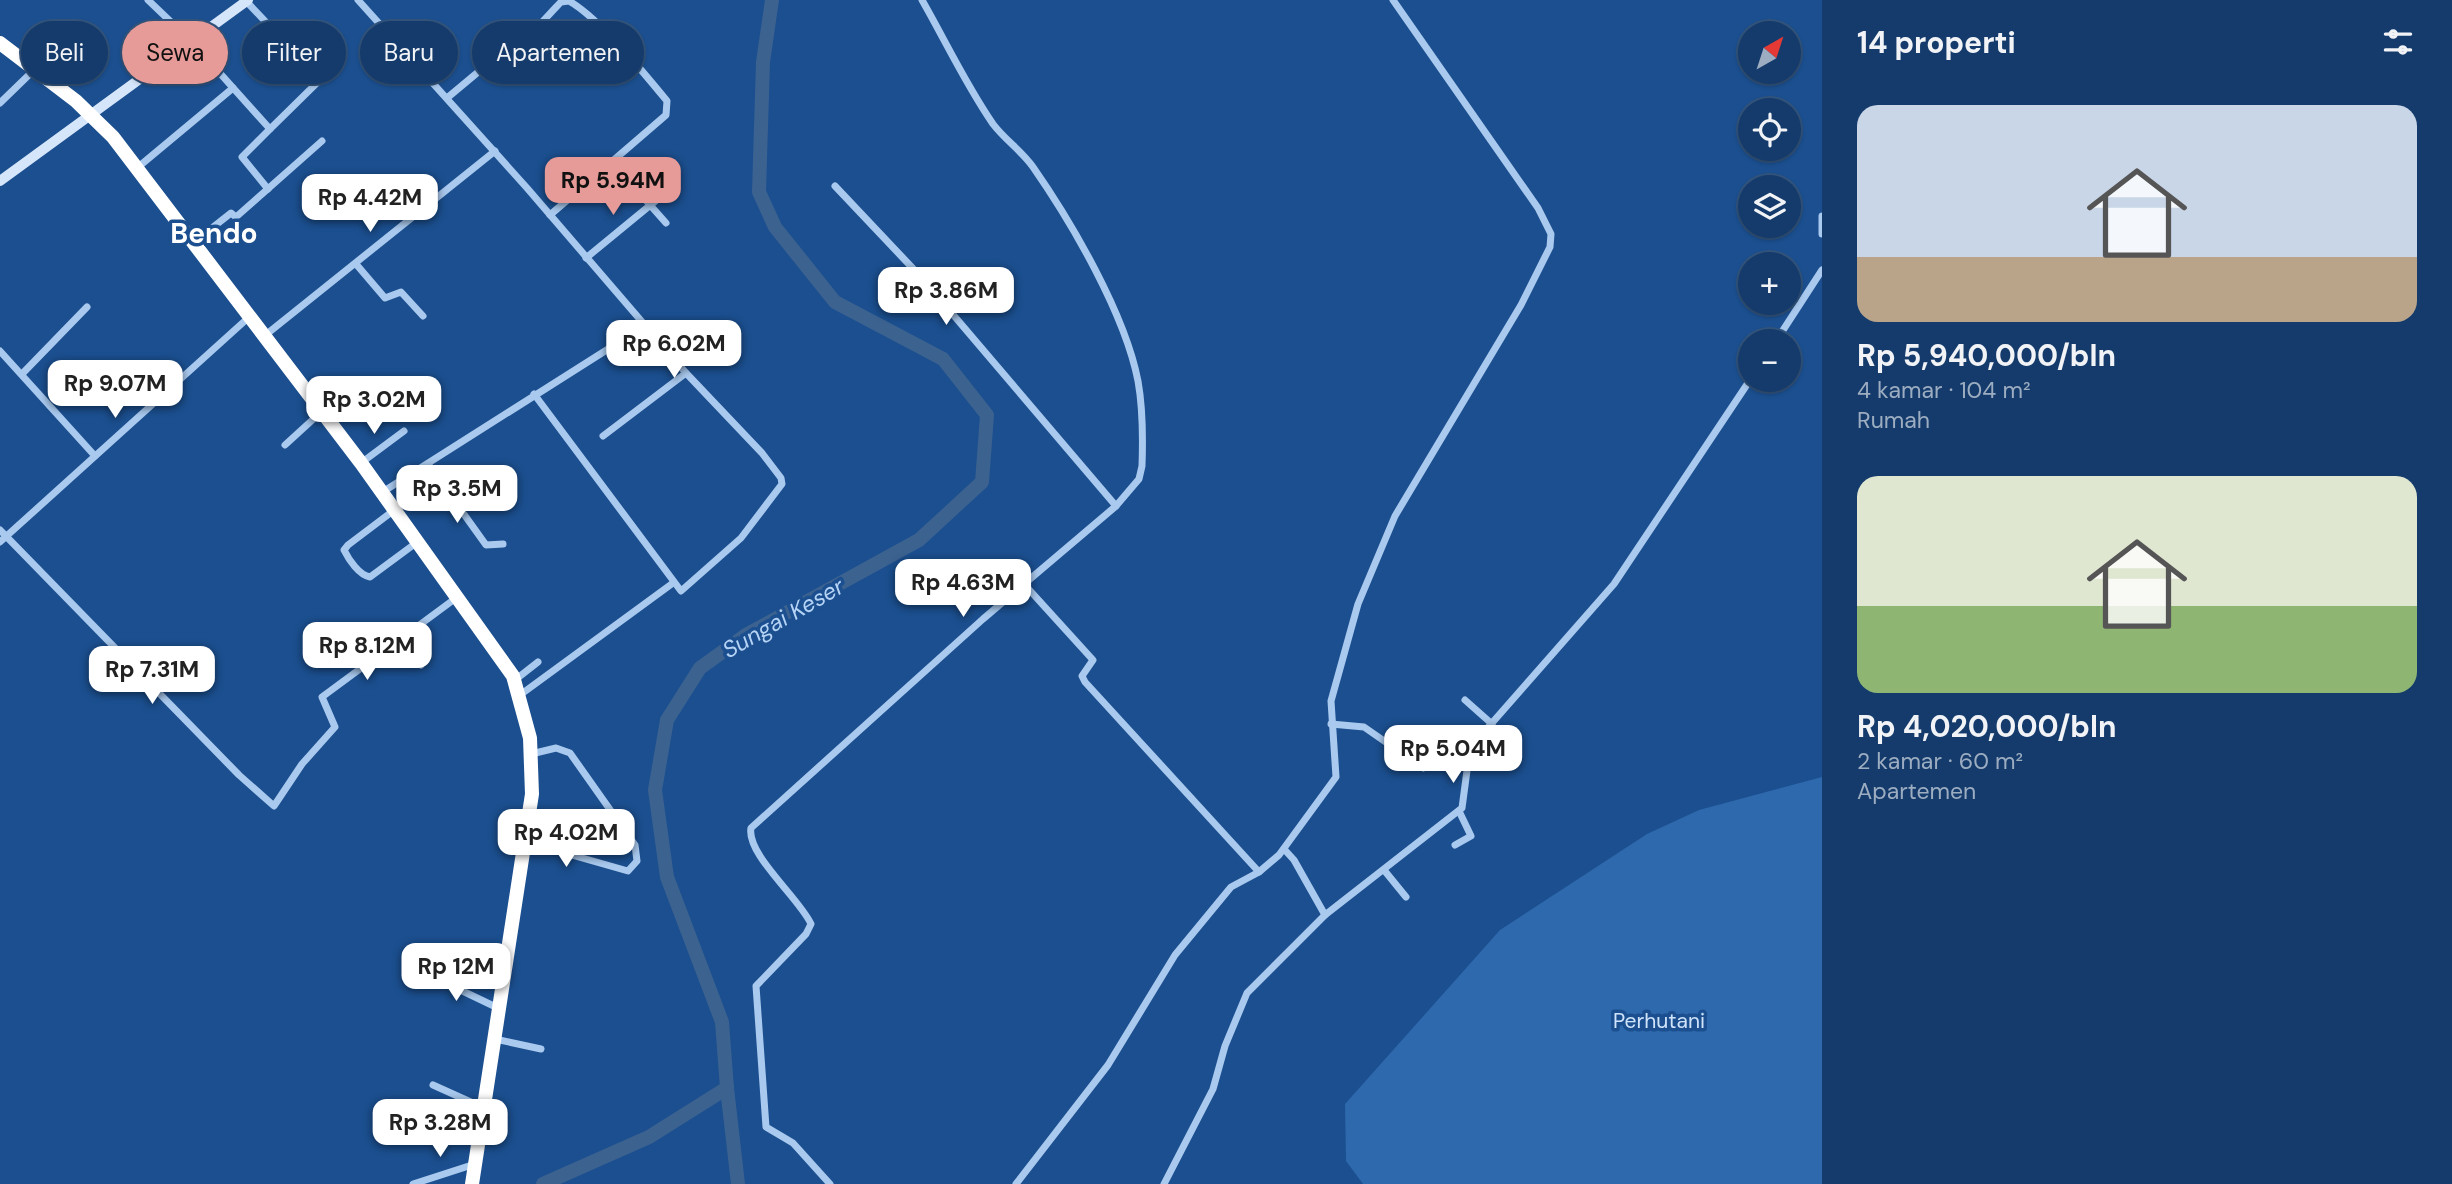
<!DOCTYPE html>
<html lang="id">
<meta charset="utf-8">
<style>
body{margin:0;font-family:"DM Sans",sans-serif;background:#214673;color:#f1f3f6;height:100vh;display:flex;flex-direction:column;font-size:26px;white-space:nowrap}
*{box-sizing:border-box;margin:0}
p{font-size:23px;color:#9dadc1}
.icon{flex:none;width:38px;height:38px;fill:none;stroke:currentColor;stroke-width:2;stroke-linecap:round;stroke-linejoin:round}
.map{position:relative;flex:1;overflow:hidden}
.side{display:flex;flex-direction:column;background:#143b6b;width:630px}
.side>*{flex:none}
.top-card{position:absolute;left:21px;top:21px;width:665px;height:63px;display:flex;gap:14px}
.needle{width:46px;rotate:39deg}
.buttons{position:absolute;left:1738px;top:21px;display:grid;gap:14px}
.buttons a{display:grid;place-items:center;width:63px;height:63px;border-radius:50%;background:#143b6b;box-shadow:0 2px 5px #0004,0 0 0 2px #33557e;font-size:35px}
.price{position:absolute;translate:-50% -60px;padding:0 16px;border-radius:14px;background:#fff;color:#222;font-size:23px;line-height:46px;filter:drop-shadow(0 2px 4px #0008)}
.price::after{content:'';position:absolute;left:50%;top:42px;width:21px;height:16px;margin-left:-10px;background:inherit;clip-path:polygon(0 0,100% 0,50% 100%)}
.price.selected{background:#e69b98;color:#111}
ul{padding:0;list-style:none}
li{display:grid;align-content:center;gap:14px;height:371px;padding:0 35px}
li span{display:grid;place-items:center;height:217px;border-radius:21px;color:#555}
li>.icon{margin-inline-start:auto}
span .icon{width:126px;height:126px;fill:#fffc;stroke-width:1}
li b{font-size:30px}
h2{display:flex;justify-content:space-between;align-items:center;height:84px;padding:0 35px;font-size:30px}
.pill{padding:0 24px;border-radius:32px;background:#143b6b;box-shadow:0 2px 5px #0004,0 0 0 2px #33557e;font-size:24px;line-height:63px}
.pill.selected{background:#e69b98;color:#111}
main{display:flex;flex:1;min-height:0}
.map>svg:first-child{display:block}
.green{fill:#2e69ad}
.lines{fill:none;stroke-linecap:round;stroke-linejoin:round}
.river{stroke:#3c6290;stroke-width:14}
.street{stroke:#a9c9ee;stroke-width:7}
.secondary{stroke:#d6e6fa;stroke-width:10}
.highway{stroke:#fff;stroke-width:14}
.labels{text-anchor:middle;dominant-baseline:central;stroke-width:7;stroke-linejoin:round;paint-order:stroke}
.park-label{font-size:21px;fill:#cfe3fa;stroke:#1b4f8f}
.water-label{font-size:23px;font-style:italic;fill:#b5d3f5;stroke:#1b4f8f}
.district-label{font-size:28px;font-weight:bold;fill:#fff;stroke:#1b4f8f}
</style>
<main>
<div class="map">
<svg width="1822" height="1184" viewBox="0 0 1822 1184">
<rect width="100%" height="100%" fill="#1b4f8f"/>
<polygon class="green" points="1822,777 1822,1184 1363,1184 1346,1161 1345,1104 1500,930 1647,834 1699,810"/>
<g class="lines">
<g class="river">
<polyline points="727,1088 738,1184"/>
<polyline points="543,1184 649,1137 727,1088 722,1022 667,877 655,790 667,720 700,668 746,635 919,540 982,482 987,415 943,359 835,302 775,227 759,192 763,62 772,0"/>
</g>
<g class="street">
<polyline points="148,0 192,42 270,129 326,74 304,53 279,36 246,1"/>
<polyline points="358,0 527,188 686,373 762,453 781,478 782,484 741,538 681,591 534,394"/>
<path d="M 447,98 L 483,68 C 504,67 545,18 561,2 L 569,1 C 599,18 644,73 667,101 L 666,115 L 550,215"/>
<polyline points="0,103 34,70"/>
<polyline points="612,162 666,223"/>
<polyline points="137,168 233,88"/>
<polyline points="835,186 921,277 1116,506"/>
<polyline points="268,189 242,157 270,129"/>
<polyline points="1822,216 1822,234"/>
<polyline points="193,243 231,213 236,217 322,141"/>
<polyline points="586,258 659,198"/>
<polyline points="356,264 385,298 401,292 423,316"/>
<polyline points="263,337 495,151"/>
<polyline points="1776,341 1822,270"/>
<polyline points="0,351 95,456"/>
<polyline points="22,374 87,307"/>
<polyline points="603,436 686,373"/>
<polyline points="285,445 320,413"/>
<polyline points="361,463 404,431"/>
<polyline points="428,464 486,545 503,544"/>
<polyline points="381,493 646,325"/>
<path d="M 393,511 L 348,545 L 344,550 C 349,560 359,575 370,577 L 416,543"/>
<polyline points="0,530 239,775 274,806 302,764 335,727 322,697 456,598"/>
<polyline points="0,542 248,318"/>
<polyline points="1024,584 1093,660 1082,676 1085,682 1259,872"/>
<polyline points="400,641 421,665"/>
<polyline points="515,680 538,662"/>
<polyline points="520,695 673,583"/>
<polyline points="1465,700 1492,724"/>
<polyline points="1331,724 1364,727 1423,768"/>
<polyline points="526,842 628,871 637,861 635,845 570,753 556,748 531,754"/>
<polyline points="1455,845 1471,836 1459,811"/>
<polyline points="1284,849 1294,860 1325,915"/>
<polyline points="1384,870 1406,897"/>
<polyline points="425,973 500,1009"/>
<polyline points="495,1039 541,1049"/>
<polyline points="433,1085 484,1108"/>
<polyline points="413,1184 475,1164"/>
<path d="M 830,1184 L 793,1143 L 766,1127 L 756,986 L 806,934 L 811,924 C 800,899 746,854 751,828 L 983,619 L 1116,506 L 1139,479 L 1142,466 C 1143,438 1143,409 1138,381 C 1125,314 1072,223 1033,167 C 1022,151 1005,140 993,124 C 966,85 946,42 922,0"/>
<polyline points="1016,1184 1108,1065 1175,955 1231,887 1259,872 1279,855 1336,777 1331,701 1358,604 1395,516 1521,305 1550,247 1551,234 1538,208 1393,0"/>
<polyline points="1164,1184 1213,1089 1225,1046 1247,993 1325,915 1462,808 1470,748 1614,584 1750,380"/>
</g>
<polyline class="secondary" points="0,181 248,0"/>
<polyline class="highway" points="0,43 76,101 113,137 361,463 513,676 530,738 532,794 472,1184"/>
</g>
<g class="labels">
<g class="park-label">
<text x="1659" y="1021">Perhutani</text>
</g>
<g class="water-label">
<text transform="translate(783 618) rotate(-30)">Sungai Keser</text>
</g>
<g class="district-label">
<text x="214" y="233">Bendo</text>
</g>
</g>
</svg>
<div class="buttons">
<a><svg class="needle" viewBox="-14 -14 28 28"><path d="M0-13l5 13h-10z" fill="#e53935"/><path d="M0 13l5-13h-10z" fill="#9dadc1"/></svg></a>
<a><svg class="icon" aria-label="locate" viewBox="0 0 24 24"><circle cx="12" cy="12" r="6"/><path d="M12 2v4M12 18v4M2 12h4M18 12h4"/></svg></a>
<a><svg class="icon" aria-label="layers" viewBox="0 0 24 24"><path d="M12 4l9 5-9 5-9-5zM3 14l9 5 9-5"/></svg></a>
<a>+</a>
<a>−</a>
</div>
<b class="price selected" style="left:613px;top:217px">Rp 5.94M</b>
<b class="price" style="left:370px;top:234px">Rp 4.42M</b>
<b class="price" style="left:946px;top:327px">Rp 3.86M</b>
<b class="price" style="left:674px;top:380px">Rp 6.02M</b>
<b class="price" style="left:115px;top:420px">Rp 9.07M</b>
<b class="price" style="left:374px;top:436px">Rp 3.02M</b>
<b class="price" style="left:457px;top:525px">Rp 3.5M</b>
<b class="price" style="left:963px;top:619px">Rp 4.63M</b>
<b class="price" style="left:367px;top:682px">Rp 8.12M</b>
<b class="price" style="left:152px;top:706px">Rp 7.31M</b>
<b class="price" style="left:1453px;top:785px">Rp 5.04M</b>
<b class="price" style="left:566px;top:869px">Rp 4.02M</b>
<b class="price" style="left:456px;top:1003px">Rp 12M</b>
<b class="price" style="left:440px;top:1159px">Rp 3.28M</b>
<div class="top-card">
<a class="pill">Beli</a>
<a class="pill selected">Sewa</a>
<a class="pill">Filter</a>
<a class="pill">Baru</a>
<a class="pill">Apartemen</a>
</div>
</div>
<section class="side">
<h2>14 properti<svg class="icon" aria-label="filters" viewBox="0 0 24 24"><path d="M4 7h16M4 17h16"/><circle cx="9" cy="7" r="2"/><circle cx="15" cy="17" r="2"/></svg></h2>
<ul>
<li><span style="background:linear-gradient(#c9d6e8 70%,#b9a48a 0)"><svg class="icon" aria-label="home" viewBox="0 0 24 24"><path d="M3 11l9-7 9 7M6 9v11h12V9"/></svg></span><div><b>Rp 5,940,000/bln</b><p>4 kamar · 104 m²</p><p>Rumah</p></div></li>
<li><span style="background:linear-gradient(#dfe7d0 60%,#8fb573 0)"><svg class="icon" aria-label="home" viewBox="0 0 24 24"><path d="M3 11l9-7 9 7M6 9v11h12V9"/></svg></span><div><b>Rp 4,020,000/bln</b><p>2 kamar · 60 m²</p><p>Apartemen</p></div></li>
</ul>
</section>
</main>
